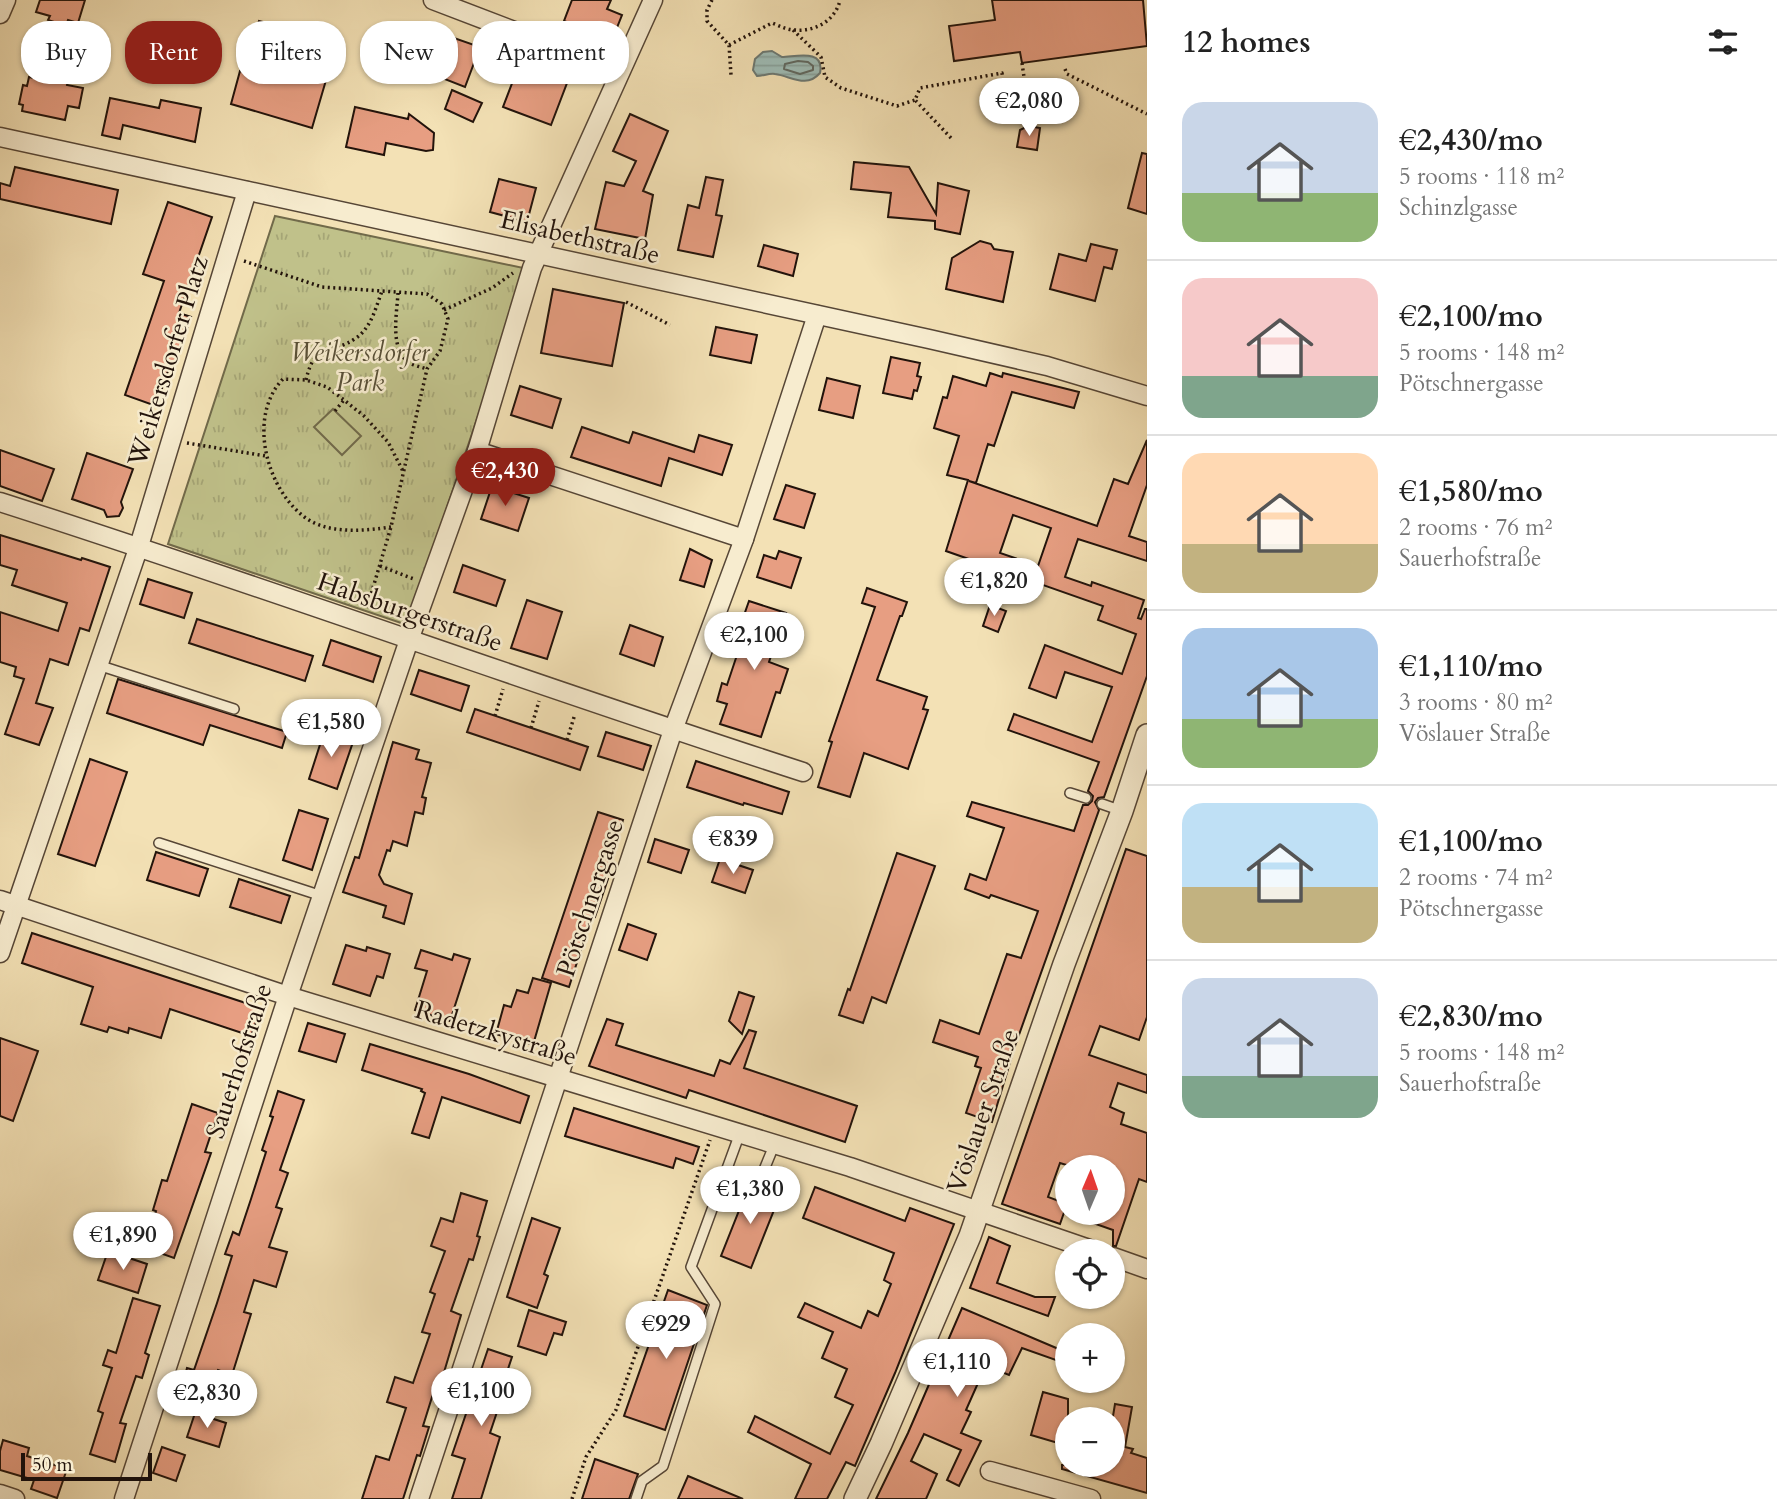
<!DOCTYPE html>
<meta charset="utf-8">
<style>
body{margin:0;font-family:Cardo,serif;background:#f2f2f2;color:#222;height:100vh;display:flex;flex-direction:column;font-size:26px;white-space:nowrap}
*{box-sizing:border-box;margin:0}
p{font-size:23px;color:#767676}
.icon{flex:none;width:38px;height:38px;fill:none;stroke:currentColor;stroke-width:2;stroke-linecap:round;stroke-linejoin:round}
.map{position:relative;flex:1;overflow:hidden}
.drawer{display:flex;flex-direction:column;background:#fff;width:630px}
.drawer>*{flex:none}
.banner{position:absolute;left:21px;top:21px;width:665px;height:63px;display:flex;gap:14px}
.needle{width:46px;rotate:2deg}
.controls{position:absolute;left:1055px;top:1155px;display:grid;gap:14px}
.controls a{display:grid;place-items:center;width:70px;height:70px;border-radius:50%;background:#fff;box-shadow:0 2px 5px #0004;font-size:35px}
.scale{position:absolute;left:21px;bottom:18px;width:131px;box-sizing:border-box;padding-left:7px;border:4px solid #22130b;border-top:0;font-size:19px;line-height:24px;white-space:nowrap;color:#22130b;-webkit-text-stroke:5px #f7eccf;paint-order:stroke}
.price{position:absolute;translate:-50% -60px;padding:0 16px;border-radius:24px;background:#fff;color:#222;font-size:23px;line-height:46px;filter:drop-shadow(0 2px 4px #0008)}
.price::after{content:'';position:absolute;left:50%;top:42px;width:21px;height:16px;margin-left:-10px;background:inherit;clip-path:polygon(0 0,100% 0,50% 100%)}
.price.current{background:#8f2418;color:#fff}
ul{padding:0;list-style:none}
li{display:flex;align-items:center;gap:21px;height:175px;padding:0 35px}
li+li{border-top:2px solid #e0e0e0}
li span{display:grid;place-items:center;flex:none;width:196px;height:140px;border-radius:21px;color:#555}
li>.icon{margin-inline-start:auto}
span .icon{width:84px;height:84px;fill:#fffc;stroke-width:1}
li b{font-size:30px}
h2{display:flex;justify-content:space-between;align-items:center;height:84px;padding:0 35px;font-size:30px}
.pill{padding:0 24px;border-radius:28px;background:#fff;box-shadow:0 2px 5px #0004;font-size:24px;line-height:63px}
.pill.current{background:#8f2418;color:#fff}
main{display:flex;flex:1;min-height:0}
.map>svg:first-child{display:block}
.park{fill:url(#park-tufts);stroke:#716a4a;stroke-width:2}
.pitch{fill:#c0c18a;stroke:#716a4a;stroke-width:2}
.water{fill:url(#water-rules);stroke:#6c7872;stroke-width:2}
.lines{fill:none;stroke-linecap:round;stroke-linejoin:round}
.shore{stroke:#606860;stroke-width:2}
.building{fill:#e79e82;stroke:#22130b;stroke-width:2;fill-rule:evenodd}
.service-casing{stroke:#564636;stroke-width:12}
.minor-casing{stroke:#564636;stroke-width:21}
.tertiary-casing{stroke:#564636;stroke-width:24}
.path{stroke:#22130b;stroke-width:3.5;stroke-dasharray:2 3.5;stroke-linecap:butt}
.service{stroke:#f7eccf;stroke-width:9}
.minor{stroke:#f7eccf;stroke-width:18}
.tertiary{stroke:#f7eccf;stroke-width:21}
.labels{text-anchor:middle;dominant-baseline:central;stroke-width:5;stroke-linejoin:round;paint-order:stroke}
.street-label{font-size:26px;fill:#22130b;stroke:#f7eccf}
.park-label{font-size:26px;font-style:italic;fill:#595037;stroke:#f7eccf}
</style>
<main>
<div class="map">
<svg width="1147" height="1499" viewBox="0 0 1147 1499">
<defs>
<pattern id="park-tufts" width="24" height="20" patternUnits="userSpaceOnUse" patternTransform="scale(1.75)"><rect width="24" height="20" fill="#c0c18a"/><path d="M3 7l-1-3M5 7V3M7 7l1-3M15 17l-1-3M17 17v-4M19 17l1-3" fill="none" stroke="#a5a576"/></pattern>
<pattern id="water-rules" width="6" height="5" patternUnits="userSpaceOnUse" patternTransform="scale(1.75)"><rect width="6" height="5" fill="#9ebcb6"/><path d="M0 2.5h6" fill="none" stroke="#88a19b"/></pattern>
</defs>
<rect width="100%" height="100%" fill="#f3e1b5"/>
<filter id="stains"><feTurbulence type="fractalNoise" baseFrequency=".00286" numOctaves="4"/><feColorMatrix values="0 0 0 0 .2 0 0 0 0 .09 0 0 0 0 .02 0 0 0 .5 -.17"/></filter>
<radialGradient id="worn" r=".72"><stop offset=".6" stop-color="#630" stop-opacity="0"/><stop offset="1" stop-color="#630" stop-opacity=".3"/></radialGradient>
<polygon class="park" points="275,216 528,269 407,625 168,544"/>
<polygon class="pitch" points="333,409 361,436 342,455 314,427"/>
<path class="water" d="M 772,51 L 782,57 C 795,57 825,48 820,73 C 806,89 791,76 775,74 C 769,73 763,76 757,76 L 753,70 L 755,59 L 763,52 Z"/>
<g class="lines">
<polygon class="shore" points="798,61 808,62 813,66 813,70 800,74 784,69 785,64"/>
</g>
<g class="building">
<polygon points="40,0 85,0 78,23 68,20 66,26 48,20 50,16 36,12"/>
<polygon points="572,0 611,0 607,9 622,15 612,40 564,21"/>
<polygon points="992,0 1143,0 1147,46 1022,63 1020,52 954,61 949,26 995,20"/>
<polygon points="259,21 297,31 295,35 336,46 312,128 231,104 240,71 244,72"/>
<polygon points="431,30 480,47 465,87 442,78 444,72 419,63"/>
<polygon points="43,60 71,66 67,85 83,88 79,108 68,106 65,120 22,111 23,105 19,104 23,85 27,86 29,77 39,79"/>
<polygon points="519,65 567,83 551,125 503,107"/>
<polygon points="452,90 482,103 473,122 445,109"/>
<polygon points="110,98 159,108 161,100 201,108 195,142 123,125 120,139 102,135"/>
<polygon points="355,107 408,119 409,114 434,133 433,150 426,151 386,143 384,155 346,147"/>
<polygon points="630,114 668,131 643,191 653,195 645,239 595,229 606,182 624,186 636,161 613,151"/>
<polygon points="1028,126 1040,128 1037,150 1017,147 1020,130"/>
<polygon points="1142,153 1147,154 1147,214 1128,208"/>
<polygon points="854,162 909,167 936,214 938,183 969,191 960,234 935,229 935,221 888,217 891,193 851,189"/>
<polygon points="15,167 118,190 111,224 0,199 0,183 10,186"/>
<polygon points="706,177 723,180 716,215 722,216 713,257 678,250 688,205 699,208"/>
<polygon points="499,179 536,188 527,222 490,212"/>
<polygon points="168,202 212,217 179,313 191,317 173,369 169,368 156,406 125,395 164,281 143,274"/>
<polygon points="980,241 991,244 994,249 1013,252 1003,302 946,289 952,258"/>
<polygon points="1091,244 1117,250 1112,269 1104,267 1095,301 1050,289 1059,254 1086,261"/>
<polygon points="764,245 798,254 793,276 758,266"/>
<polygon points="553,289 624,303 612,366 541,353"/>
<polygon points="716,327 757,335 751,363 710,355"/>
<polygon points="891,357 920,363 917,376 921,377 917,391 914,390 912,399 883,393"/>
<path d="M 990,373 L 1002,377 L 1003,373 L 1079,392 L 1074,408 L 1012,392 L 994,446 L 988,444 L 976,483 L 969,481 L 1097,526 L 1114,479 L 1128,484 L 1147,440 L 1147,485 L 1129,536 L 1147,542 L 1147,561 L 1078,539 L 1065,577 L 1091,586 L 1092,582 L 1144,600 L 1138,618 L 1141,619 L 1145,609 L 1147,609 L 1147,676 L 1104,797 L 1098,798 L 1095,802 L 1099,810 L 1015,1046 L 992,1122 L 966,1113 L 981,1068 L 975,1066 L 978,1057 L 933,1042 L 940,1020 L 979,1034 L 1007,954 L 1021,958 L 1038,911 L 991,895 L 989,898 L 965,889 L 970,874 L 986,880 L 1004,828 L 967,816 L 972,802 L 1074,831 L 1083,805 L 1088,805 L 1092,801 L 1093,796 L 1088,791 L 1099,762 L 1008,730 L 1014,714 L 1092,742 L 1112,687 L 1065,672 L 1056,698 L 1029,688 L 1045,645 L 1122,674 L 1136,634 L 1098,620 L 1103,606 L 946,551 L 968,480 L 947,475 L 959,436 L 934,428 L 943,397 L 947,398 L 953,376 L 986,386 ZM 1013,515 L 1051,528 L 1038,566 L 1000,553 Z"/>
<polygon points="827,378 860,386 853,418 819,410"/>
<polygon points="520,386 561,399 552,428 511,415"/>
<polygon points="582,427 629,443 633,432 694,452 699,435 732,445 722,475 669,458 661,486 571,457"/>
<polygon points="0,450 54,469 42,501 0,486"/>
<polygon points="87,453 133,469 121,502 123,508 119,516 107,517 104,510 72,499"/>
<polygon points="786,485 815,494 804,528 774,519"/>
<polygon points="492,486 529,498 518,531 481,519"/>
<polygon points="0,535 81,560 82,558 110,567 89,631 80,628 68,665 50,659 36,703 53,708 39,745 5,734 24,679 14,676 16,667 0,662 0,612 58,631 67,603 12,585 17,570 0,565"/>
<polygon points="690,549 712,560 704,587 680,580"/>
<polygon points="779,551 801,558 791,588 757,577 764,555 776,559"/>
<polygon points="463,565 505,580 496,606 454,592"/>
<polygon points="148,579 192,593 184,618 140,604"/>
<polygon points="867,588 907,602 902,616 900,616 877,680 927,697 923,709 928,710 908,769 864,753 850,797 818,787 832,742 829,741 875,607 862,603"/>
<polygon points="527,600 562,612 547,659 511,648"/>
<polygon points="749,601 786,613 769,662 788,669 780,693 776,692 761,737 720,724 727,704 717,701 722,683 727,685 742,640 736,638"/>
<polygon points="990,605 1006,611 998,632 983,626"/>
<polygon points="197,619 313,656 305,681 189,643"/>
<polygon points="630,625 663,637 654,666 620,654"/>
<polygon points="331,640 381,657 373,682 323,665"/>
<polygon points="419,670 469,686 461,711 411,694"/>
<polygon points="118,679 287,732 282,748 210,725 203,745 107,713"/>
<polygon points="475,709 588,747 580,770 467,732"/>
<polygon points="325,729 354,739 337,789 309,779"/>
<polygon points="606,732 651,746 643,770 598,756"/>
<polygon points="393,742 419,750 416,759 431,763 422,797 426,798 423,814 415,812 407,846 393,841 390,851 387,850 379,875 384,884 412,894 404,924 383,917 386,906 343,892 355,857 359,858"/>
<polygon points="90,759 127,772 95,866 58,854"/>
<polygon points="696,761 789,792 782,814 744,803 743,805 687,787"/>
<polygon points="299,810 328,819 312,870 283,860"/>
<polygon points="598,812 623,820 605,878 608,879 595,917 592,916 569,987 542,978"/>
<polygon points="655,839 689,850 681,873 648,862"/>
<polygon points="1126,849 1147,856 1147,1017 1139,1040 1100,1026 1089,1055 1147,1075 1147,1093 1118,1083 1110,1107 1124,1113 1121,1124 1147,1133 1147,1182 1139,1179 1116,1246 1113,1246 1113,1230 1070,1215 1071,1213 1113,1213 1113,1167 1073,1167 1060,1163 1048,1197 1067,1204 1060,1224 1002,1204"/>
<polygon points="156,852 208,869 199,896 147,880"/>
<polygon points="897,853 935,866 886,1003 872,997 863,1023 839,1015 848,989 850,990"/>
<polygon points="720,859 753,870 745,893 712,882"/>
<polygon points="239,879 290,896 281,923 230,907"/>
<polygon points="628,924 656,934 647,960 619,950"/>
<polygon points="32,933 261,1008 251,1036 170,1009 161,1038 129,1028 128,1033 109,1027 107,1032 81,1024 93,987 22,963"/>
<polygon points="346,945 366,951 367,947 390,954 383,978 377,976 370,996 333,984"/>
<polygon points="421,950 452,960 454,954 470,959 450,1021 415,1010 427,971 415,968"/>
<polygon points="533,978 551,983 533,1045 496,1034 504,1005 511,1007 517,990 528,993"/>
<polygon points="739,992 754,997 742,1034 729,1021"/>
<polygon points="607,1019 623,1024 616,1045 714,1076 720,1060 730,1064 749,1030 756,1032 744,1068 857,1106 845,1142 689,1090 686,1098 589,1066"/>
<polygon points="308,1023 345,1034 336,1062 299,1051"/>
<polygon points="0,1038 38,1051 13,1121 0,1116"/>
<polygon points="370,1044 469,1074 529,1096 520,1123 442,1097 429,1138 412,1133 425,1093 421,1091 422,1089 362,1070"/>
<polygon points="278,1091 304,1100 280,1170 288,1173 276,1207 282,1209 269,1247 287,1252 276,1287 254,1280 244,1312 251,1314 232,1375 218,1370 209,1399 181,1390 187,1368 194,1370 217,1303 232,1256 225,1254 233,1232 239,1235 251,1199 266,1152 262,1150 273,1117 270,1116"/>
<polygon points="192,1104 218,1113 205,1152 211,1153 174,1258 143,1247 156,1211 153,1210 162,1180 167,1181"/>
<polygon points="574,1108 699,1147 693,1164 676,1158 673,1168 565,1136"/>
<polygon points="750,1183 757,1189 762,1188 780,1195 751,1268 721,1256"/>
<polygon points="815,1187 905,1221 910,1208 954,1224 895,1373 855,1466 846,1462 827,1499 795,1499 811,1464 748,1432 755,1416 830,1454 853,1405 835,1397 847,1369 822,1358 833,1332 798,1317 805,1303 861,1328 868,1311 878,1316 891,1284 884,1280 894,1253 803,1218"/>
<polygon points="461,1193 487,1201 477,1236 480,1237 473,1260 469,1259 451,1311 461,1315 442,1379 438,1378 423,1426 429,1427 420,1456 417,1455 403,1499 362,1499 376,1456 389,1460 406,1408 387,1402 395,1377 413,1383 430,1334 422,1332 435,1294 430,1292 445,1251 431,1246 441,1218 453,1222"/>
<polygon points="532,1218 560,1228 544,1274 548,1276 537,1308 507,1297"/>
<polygon points="989,1237 1010,1246 997,1283 1035,1297 1055,1297 1048,1316 970,1288"/>
<polygon points="108,1251 147,1264 138,1293 98,1280"/>
<polygon points="668,1290 707,1305 665,1430 624,1416"/>
<polygon points="133,1298 160,1306 145,1353 149,1355 142,1378 136,1376 120,1423 126,1424 115,1462 90,1454 103,1413 98,1411 112,1368 103,1365 108,1350 116,1353"/>
<polygon points="962,1308 1068,1353 1067,1364 1022,1348 1009,1375 992,1368 990,1374 986,1372 985,1375 982,1374 966,1410 971,1412 961,1433 981,1441 959,1486 947,1480 961,1450 924,1434 911,1461 937,1474 926,1499 876,1499 908,1433"/>
<polygon points="529,1310 566,1322 562,1335 554,1333 546,1355 518,1346"/>
<polygon points="488,1349 512,1357 499,1396 502,1397 490,1433 500,1437 481,1499 452,1499 465,1459 452,1455"/>
<polygon points="1043,1392 1068,1399 1068,1446 1031,1435"/>
<polygon points="1115,1404 1132,1407 1125,1447 1133,1449 1131,1453 1147,1458 1147,1493 1062,1469 1062,1465 1113,1465 1113,1416"/>
<polygon points="195,1413 226,1423 219,1447 187,1437"/>
<polygon points="3,1440 29,1448 27,1456 67,1469 57,1498 31,1489 34,1480 0,1470 0,1451"/>
<polygon points="162,1447 185,1455 176,1481 153,1473"/>
<polygon points="595,1459 638,1474 629,1499 582,1499"/>
<polygon points="688,1476 743,1499 678,1499"/>
</g>
<g class="lines">
<g class="service-casing">
<g id="service">
<polyline points="98,665 234,709"/>
<polyline points="1070,793 1086,798"/>
<polyline points="1102,804 1122,811"/>
<polyline points="159,843 322,896"/>
<polyline points="759,1182 775,1143"/>
<polyline points="636,1499 642,1481 663,1466 715,1304 691,1267 740,1133"/>
</g>
</g>
<g class="minor-casing">
<g id="minor">
<polyline points="433,0 619,71"/>
<polyline points="0,14 6,0"/>
<polyline points="0,137 929,339 1047,366 1147,396"/>
<polyline points="477,451 744,539"/>
<path d="M 0,502 C 269,588 534,685 803,772"/>
<polyline points="0,900 288,996 850,1167 1095,1251"/>
<polyline points="0,953 139,546 247,191"/>
<polyline points="1113,1257 1147,1269"/>
<polyline points="990,1471 1091,1499"/>
<polyline points="0,1494 15,1499"/>
<polyline points="124,1499 288,996 409,640 477,451 532,268 653,0"/>
<polyline points="419,1499 673,730 744,539 817,315"/>
</g>
</g>
<g class="tertiary-casing">
<polyline id="tertiary" points="855,1499 881,1444 970,1236 1064,964 1122,811 1147,735"/>
</g>
<g class="path">
<polyline points="712,0 707,10 707,21 729,45 731,75"/>
<polyline points="793,30 821,57 825,77 841,88 897,106 915,100"/>
<path d="M 729,45 L 772,23 C 780,26 787,30 795,30 C 815,32 836,20 840,0"/>
<polyline points="1022,63 1025,84"/>
<polyline points="1065,69 1067,74 1147,114"/>
<polyline points="951,138 915,100 920,88 1002,73 1004,87"/>
<polyline points="244,261 322,287 427,294 442,304 448,319 440,351 427,369 391,527 367,608"/>
<path d="M 398,293 C 397,313 389,351 410,363 C 415,366 421,367 427,369"/>
<polyline points="626,302 670,325"/>
<polyline points="444,310 492,288 513,273"/>
<path d="M 306,380 C 315,340 331,356 356,338 C 371,328 376,307 382,291"/>
<polyline points="335,411 344,400"/>
<polyline points="187,443 266,456"/>
<path d="M 391,527 C 364,531 325,535 302,515 C 265,485 248,415 283,379 L 306,380 L 327,387 L 344,400 L 364,416 L 388,442 L 404,473"/>
<polyline points="380,566 414,579"/>
<polyline points="495,716 503,689"/>
<polyline points="531,728 539,701"/>
<polyline points="567,740 575,714"/>
<polyline points="958,1144 980,1151"/>
<polyline points="572,1499 586,1457 616,1410 710,1140"/>
</g>
<use href="#service" class="service"/>
<use href="#minor" class="minor"/>
<use href="#tertiary" class="tertiary"/>
</g>
<g class="labels">
<g class="street-label">
<text transform="translate(580 237) rotate(13)">Elisabethstraße</text>
<text transform="translate(168 361) rotate(-73)">Weikersdorfer Platz</text>
<text transform="translate(410 612) rotate(19)">Habsburgerstraße</text>
<text transform="translate(590 898) rotate(-72)">Pötschnergasse</text>
<text transform="translate(496 1033) rotate(17)">Radetzkystraße</text>
<text transform="translate(239 1061) rotate(-72)">Sauerhofstraße</text>
<text transform="translate(983 1111) rotate(-71)">Vöslauer Straße</text>
</g>
<g class="park-label">
<text x="360" y="352">Weikersdorfer<tspan x="360" dy="30">Park</tspan></text>
</g>
</g>
<rect width="100%" height="100%" filter="url(#stains)"/>
<rect width="100%" height="100%" fill="url(#worn)"/>
</svg>
<div class="controls">
<a><svg class="needle" viewBox="-14 -14 28 28"><path d="M0-13l5 13h-10z" fill="#e53935"/><path d="M0 13l5-13h-10z" fill="#767676"/></svg></a>
<a><svg class="icon" aria-label="locate" viewBox="0 0 24 24"><circle cx="12" cy="12" r="6"/><path d="M12 2v4M12 18v4M2 12h4M18 12h4"/></svg></a>
<a>+</a>
<a>−</a>
</div>
<div class="scale">50 m</div>
<b class="price" style="left:1029px;top:138px">€2,080</b>
<b class="price current" style="left:505px;top:508px">€2,430</b>
<b class="price" style="left:994px;top:618px">€1,820</b>
<b class="price" style="left:754px;top:672px">€2,100</b>
<b class="price" style="left:331px;top:759px">€1,580</b>
<b class="price" style="left:733px;top:876px">€839</b>
<b class="price" style="left:750px;top:1226px">€1,380</b>
<b class="price" style="left:123px;top:1272px">€1,890</b>
<b class="price" style="left:666px;top:1361px">€929</b>
<b class="price" style="left:957px;top:1399px">€1,110</b>
<b class="price" style="left:481px;top:1428px">€1,100</b>
<b class="price" style="left:207px;top:1430px">€2,830</b>
<div class="banner">
<a class="pill">Buy</a>
<a class="pill current">Rent</a>
<a class="pill">Filters</a>
<a class="pill">New</a>
<a class="pill">Apartment</a>
</div>
</div>
<section class="drawer">
<h2>12 homes<svg class="icon" aria-label="filters" viewBox="0 0 24 24"><path d="M4 7h16M4 17h16"/><circle cx="9" cy="7" r="2"/><circle cx="15" cy="17" r="2"/></svg></h2>
<ul>
<li><span style="background:linear-gradient(#c9d6e8 65%,#8fb573 0)"><svg class="icon" aria-label="home" viewBox="0 0 24 24"><path d="M3 11l9-7 9 7M6 9v11h12V9"/></svg></span><div><b>€2,430/mo</b><p>5 rooms · 118 m²</p><p>Schinzlgasse</p></div></li>
<li><span style="background:linear-gradient(#f6c9c9 70%,#7fa58c 0)"><svg class="icon" aria-label="home" viewBox="0 0 24 24"><path d="M3 11l9-7 9 7M6 9v11h12V9"/></svg></span><div><b>€2,100/mo</b><p>5 rooms · 148 m²</p><p>Pötschnergasse</p></div></li>
<li><span style="background:linear-gradient(#ffd9b3 65%,#c2b280 0)"><svg class="icon" aria-label="home" viewBox="0 0 24 24"><path d="M3 11l9-7 9 7M6 9v11h12V9"/></svg></span><div><b>€1,580/mo</b><p>2 rooms · 76 m²</p><p>Sauerhofstraße</p></div></li>
<li><span style="background:linear-gradient(#a9c7e8 65%,#8fb573 0)"><svg class="icon" aria-label="home" viewBox="0 0 24 24"><path d="M3 11l9-7 9 7M6 9v11h12V9"/></svg></span><div><b>€1,110/mo</b><p>3 rooms · 80 m²</p><p>Vöslauer Straße</p></div></li>
<li><span style="background:linear-gradient(#bfe0f5 60%,#c2b280 0)"><svg class="icon" aria-label="home" viewBox="0 0 24 24"><path d="M3 11l9-7 9 7M6 9v11h12V9"/></svg></span><div><b>€1,100/mo</b><p>2 rooms · 74 m²</p><p>Pötschnergasse</p></div></li>
<li><span style="background:linear-gradient(#c9d6e8 70%,#7fa58c 0)"><svg class="icon" aria-label="home" viewBox="0 0 24 24"><path d="M3 11l9-7 9 7M6 9v11h12V9"/></svg></span><div><b>€2,830/mo</b><p>5 rooms · 148 m²</p><p>Sauerhofstraße</p></div></li>
</ul>
</section>
</main>
